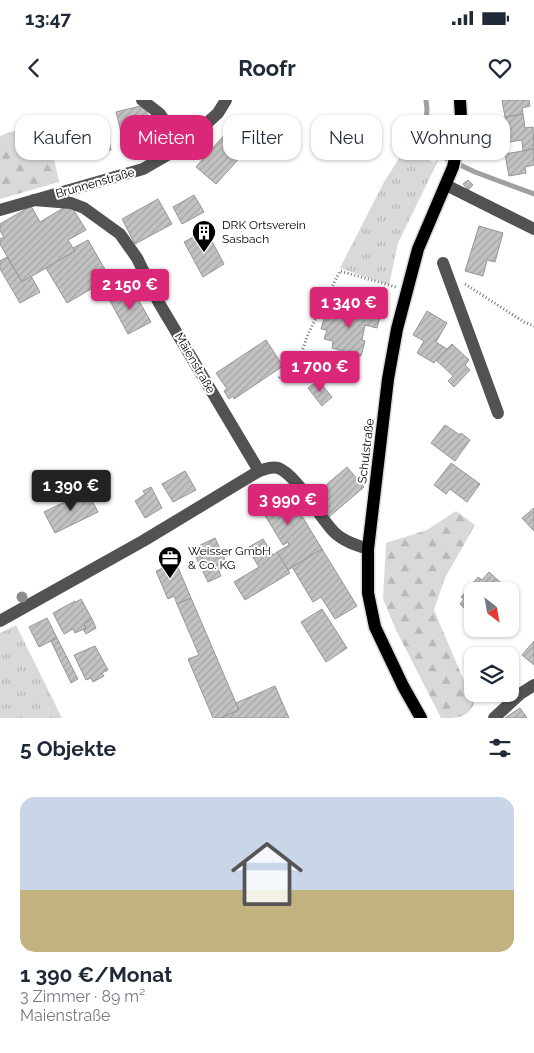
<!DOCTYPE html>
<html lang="de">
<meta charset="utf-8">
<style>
body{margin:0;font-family:Raleway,sans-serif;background:#f6f6f7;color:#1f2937;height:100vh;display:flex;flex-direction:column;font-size:19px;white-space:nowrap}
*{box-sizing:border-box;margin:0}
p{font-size:16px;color:#747a83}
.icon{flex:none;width:28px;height:28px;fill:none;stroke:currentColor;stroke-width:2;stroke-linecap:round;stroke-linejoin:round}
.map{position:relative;height:618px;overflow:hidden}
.drawer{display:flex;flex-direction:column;background:#fff;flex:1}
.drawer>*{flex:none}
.guide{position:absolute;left:15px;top:15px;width:505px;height:45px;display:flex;gap:10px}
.needle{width:32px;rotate:149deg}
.fabs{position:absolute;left:464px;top:482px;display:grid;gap:10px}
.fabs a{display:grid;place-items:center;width:55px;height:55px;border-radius:10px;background:#fff;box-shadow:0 1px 4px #0004;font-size:25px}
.price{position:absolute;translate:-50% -42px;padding:0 11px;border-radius:5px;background:#db2777;color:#fff;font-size:16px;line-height:32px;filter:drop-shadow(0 1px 2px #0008)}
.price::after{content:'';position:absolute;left:50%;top:30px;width:15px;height:11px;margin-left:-8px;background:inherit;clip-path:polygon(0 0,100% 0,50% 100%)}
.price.selected{background:#222;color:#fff}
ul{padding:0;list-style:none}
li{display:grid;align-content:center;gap:10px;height:265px;padding:0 20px}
li span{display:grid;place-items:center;height:155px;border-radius:15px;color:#555}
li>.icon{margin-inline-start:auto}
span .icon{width:90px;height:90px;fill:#fffc;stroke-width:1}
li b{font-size:21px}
h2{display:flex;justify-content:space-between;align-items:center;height:60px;padding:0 20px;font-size:21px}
.tag{padding:0 18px;border-radius:15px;background:#fff;box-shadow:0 1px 4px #0004;font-size:18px;line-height:45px}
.tag.selected{background:#db2777;color:#fff}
.status{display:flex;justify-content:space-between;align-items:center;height:35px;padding:0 25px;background:#fff;direction:ltr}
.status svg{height:14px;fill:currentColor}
header{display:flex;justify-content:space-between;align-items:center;height:65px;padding:0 20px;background:#fff;font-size:22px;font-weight:700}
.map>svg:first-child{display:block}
.grass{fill:url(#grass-tufts)}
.forest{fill:url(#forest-firs)}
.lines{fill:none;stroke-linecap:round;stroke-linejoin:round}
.stream{stroke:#a0a0a0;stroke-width:5}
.building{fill:url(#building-hatch);stroke:#969696}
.major-casing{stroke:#dbdbdb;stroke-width:15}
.path{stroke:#747474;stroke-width:3;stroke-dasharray:1 2.5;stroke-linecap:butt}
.minor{stroke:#525252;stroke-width:12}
.major{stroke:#000;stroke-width:12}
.tree{fill:#8d8d8d}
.labels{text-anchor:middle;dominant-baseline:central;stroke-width:4;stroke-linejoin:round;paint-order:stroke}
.street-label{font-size:12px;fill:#000;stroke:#fff}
.poi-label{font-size:12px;fill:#000;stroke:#fff;text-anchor:start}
</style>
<div class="status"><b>13:47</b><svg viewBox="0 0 49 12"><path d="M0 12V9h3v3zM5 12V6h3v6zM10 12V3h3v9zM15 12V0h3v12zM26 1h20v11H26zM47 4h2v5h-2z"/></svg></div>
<header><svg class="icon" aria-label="back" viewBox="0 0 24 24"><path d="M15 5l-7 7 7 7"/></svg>Roofr<svg class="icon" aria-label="heart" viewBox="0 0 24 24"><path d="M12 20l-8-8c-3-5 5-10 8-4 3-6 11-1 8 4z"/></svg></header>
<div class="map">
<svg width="534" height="618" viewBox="0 0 534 618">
<defs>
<pattern id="grass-tufts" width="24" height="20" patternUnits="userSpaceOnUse" patternTransform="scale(1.25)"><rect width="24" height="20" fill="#d9d9d9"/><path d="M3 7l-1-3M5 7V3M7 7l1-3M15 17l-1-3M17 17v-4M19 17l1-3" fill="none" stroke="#b8b8b8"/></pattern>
<pattern id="forest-firs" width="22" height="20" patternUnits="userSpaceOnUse" patternTransform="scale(1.25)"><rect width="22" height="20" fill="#d9d9d9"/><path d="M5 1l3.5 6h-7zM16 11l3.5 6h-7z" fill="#b8b8b8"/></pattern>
<pattern id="building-hatch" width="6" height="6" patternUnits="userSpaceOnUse" patternTransform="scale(1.25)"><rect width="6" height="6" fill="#c2c2c2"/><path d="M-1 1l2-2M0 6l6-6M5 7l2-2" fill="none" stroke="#a5a5a5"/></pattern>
</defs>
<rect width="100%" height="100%" fill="#fff"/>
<g class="grass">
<polygon points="407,46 434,63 440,57 398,143 389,185 340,168 384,82"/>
<polygon points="16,525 62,618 0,618 0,533"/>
</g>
<g class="forest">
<polygon points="42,21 47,26 59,82 0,99 0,36"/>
<path d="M 456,411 L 475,425 L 445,478 L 434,510 L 474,604 C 466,618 460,618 441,618 L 396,530 L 383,499 L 386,443 L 427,430 Z"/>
</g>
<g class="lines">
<polyline class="stream" points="426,0 427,9 424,48 475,72 534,94"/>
</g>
<g class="building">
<polygon points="502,0 529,0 530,6 522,8 523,14 505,17"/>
<polygon points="145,5 156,48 127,56 116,12"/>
<polygon points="523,14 525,28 533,27 534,49 523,51 522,40 497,44 495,30 507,27 505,17"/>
<polygon points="105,22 111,50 90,54 84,27"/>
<polygon points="226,33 246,51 216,84 196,67"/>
<polygon points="76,37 80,49 63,55 59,43"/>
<polygon points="534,49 534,65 525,67 526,73 509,76 505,54"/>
<polygon points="468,80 473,85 468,90 463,84"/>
<polygon points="194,95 204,112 182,124 173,107"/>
<polygon points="158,99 172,124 135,144 122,119"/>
<polygon points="70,104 86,130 68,140 75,151 22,182 0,144 0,139 4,137 0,131 0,124 31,106 40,122"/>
<polygon points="479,126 503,133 495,162 487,160 483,176 465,171"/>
<polygon points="206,130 224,164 203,177 184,142"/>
<polygon points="88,140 110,178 67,203 46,168 75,151 73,148"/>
<polygon points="7,157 22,182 31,176 40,192 20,203 0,169 0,161"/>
<polygon points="131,187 151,222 128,234 109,199"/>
<polygon points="339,195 350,197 351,195 364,198 364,201 374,204 373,208 382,210 377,228 365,225 362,240 365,241 361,256 357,255 351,277 333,272 339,250 332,248 333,241 324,239 327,230 321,229 325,215 328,216 332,200"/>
<polygon points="427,211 447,223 436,242 447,249 434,263 417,253 424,241 413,235"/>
<polygon points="266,240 283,266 234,299 233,296 229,299 224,291 227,289 216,273"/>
<polygon points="452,244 469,260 465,265 470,270 454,287 448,281 453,276 436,260"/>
<polygon points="318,280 332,297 322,306 308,288"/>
<polygon points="445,325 460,335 461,333 470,340 455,361 431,343"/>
<polygon points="451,363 480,384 467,402 450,389 446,394 434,385"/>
<polygon points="347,367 364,387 329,417 312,397"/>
<polygon points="185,371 196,390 173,402 162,384"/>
<polygon points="283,385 322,449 288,470 277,452 289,445 288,442 283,445 252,394 263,387 268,394"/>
<polygon points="151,387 162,408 145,418 135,401 145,394 143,391"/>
<polygon points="87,391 98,412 55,433 44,412"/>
<polygon points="534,408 534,431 522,418"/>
<polygon points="215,438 227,464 218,469 221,476 208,482 192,449"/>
<polygon points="263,439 273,455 277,452 290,473 245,500 234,482 259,467 247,448"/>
<polygon points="322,449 357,506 335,519 321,497 313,502 292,467"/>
<polygon points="176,463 191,498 177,504 174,496 168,499 156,471"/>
<polygon points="489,472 509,490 472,491 472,516 460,504 464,499 461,497 478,477 482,480"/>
<polygon points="191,498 239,610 221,618 213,618 188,559 199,555 177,504"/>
<polygon points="81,499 92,519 84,524 86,528 75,533 73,529 64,534 53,513 75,501 76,502"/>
<polygon points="322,509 347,548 326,562 301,522"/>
<polygon points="47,518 57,538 39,547 29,527"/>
<polygon points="92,519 96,528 86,534 83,529 86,528 84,524"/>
<polygon points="57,538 78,579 71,583 51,541"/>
<polygon points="534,541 534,565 522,555"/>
<polygon points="95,546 108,570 102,573 104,576 93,582 91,578 86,580 74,555"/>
<polygon points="275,586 289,618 221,618 239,610 236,603"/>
<polygon points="520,608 527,618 505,618"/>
</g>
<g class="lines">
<g class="major-casing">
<polyline id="major" points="421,618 403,586 375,527 368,493 368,449 388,279 397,229 418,149 453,67 457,49 461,17 460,0"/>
</g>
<g class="path">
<polyline points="465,184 524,222 534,226"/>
<polyline points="279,278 299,260 308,234 340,171 396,187"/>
</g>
<g class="minor">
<polyline points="142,0 160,14 181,47"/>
<polyline points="446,85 534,129"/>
<polyline points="34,100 71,103 84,108 120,134 137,158 159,203 259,371"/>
<polyline points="0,110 143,69 181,47 218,13 226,0"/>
<polyline points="443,163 498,313"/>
<path d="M 0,521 L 143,441 L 259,371 C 265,369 272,366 278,368 C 296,374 319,417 334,432 C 343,441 356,445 368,449"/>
<polyline points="494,618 520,594 534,585"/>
</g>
<use href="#major" class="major"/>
</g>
<circle class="tree" cx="22" cy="497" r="5.5"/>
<defs>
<g id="building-pin" transform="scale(1.25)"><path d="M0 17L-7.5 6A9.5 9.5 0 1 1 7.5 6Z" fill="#000" stroke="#fff"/><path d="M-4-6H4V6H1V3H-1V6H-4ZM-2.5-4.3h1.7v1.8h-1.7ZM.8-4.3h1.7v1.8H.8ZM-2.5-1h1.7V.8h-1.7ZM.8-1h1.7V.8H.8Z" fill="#fff"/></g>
<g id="office-pin" transform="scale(1.25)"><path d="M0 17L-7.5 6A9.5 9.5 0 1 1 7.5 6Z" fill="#000" stroke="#fff"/><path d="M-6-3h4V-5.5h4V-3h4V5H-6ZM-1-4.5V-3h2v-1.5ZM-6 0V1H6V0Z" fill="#fff"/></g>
</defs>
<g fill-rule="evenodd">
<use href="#building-pin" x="204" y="132"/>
<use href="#office-pin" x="170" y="458"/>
</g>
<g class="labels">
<g class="street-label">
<text transform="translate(95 83) rotate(-16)">Brunnenstraße</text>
<text transform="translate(195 263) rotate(60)">Maienstraße</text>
<text transform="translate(366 351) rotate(-83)">Schulstraße</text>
</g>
<g class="poi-label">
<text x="222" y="125">DRK Ortsverein<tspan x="222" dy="14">Sasbach</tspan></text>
<text x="188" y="451">Weisser GmbH<tspan x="188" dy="14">&amp; Co. KG</tspan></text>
</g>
</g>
</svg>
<div class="fabs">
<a><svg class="needle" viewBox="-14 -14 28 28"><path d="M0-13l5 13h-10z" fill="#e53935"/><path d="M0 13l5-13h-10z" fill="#747a83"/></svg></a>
<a><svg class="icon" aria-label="layers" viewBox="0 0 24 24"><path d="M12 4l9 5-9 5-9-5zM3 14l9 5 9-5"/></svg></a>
</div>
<b class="price" style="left:130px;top:211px">2 150 €</b>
<b class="price" style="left:349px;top:229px">1 340 €</b>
<b class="price" style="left:320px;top:293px">1 700 €</b>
<b class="price selected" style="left:71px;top:412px">1 390 €</b>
<b class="price" style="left:288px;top:426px">3 990 €</b>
<div class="guide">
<a class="tag">Kaufen</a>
<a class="tag selected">Mieten</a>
<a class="tag">Filter</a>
<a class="tag">Neu</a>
<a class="tag">Wohnung</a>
</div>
</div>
<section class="drawer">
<h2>5 Objekte<svg class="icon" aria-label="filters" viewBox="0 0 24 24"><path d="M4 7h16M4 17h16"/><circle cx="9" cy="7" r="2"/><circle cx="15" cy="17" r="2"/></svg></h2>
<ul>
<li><span style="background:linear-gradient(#c9d6e8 60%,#c2b280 0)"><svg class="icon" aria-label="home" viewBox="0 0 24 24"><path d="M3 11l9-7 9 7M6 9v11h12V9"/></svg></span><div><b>1 390 €/Monat</b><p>3 Zimmer · 89 m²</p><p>Maienstraße</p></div></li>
</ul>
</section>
